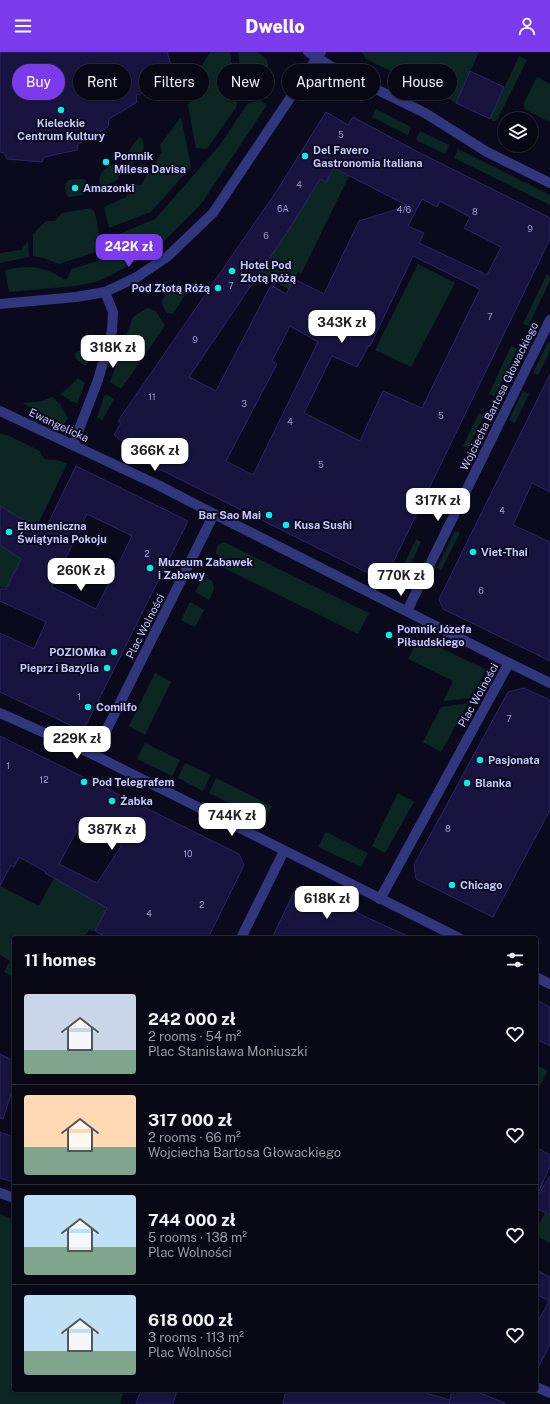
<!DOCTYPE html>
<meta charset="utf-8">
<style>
body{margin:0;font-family:"Public Sans",sans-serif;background:#161622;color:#f1f3f6;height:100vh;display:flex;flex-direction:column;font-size:15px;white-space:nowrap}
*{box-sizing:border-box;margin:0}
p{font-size:13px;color:#989aa0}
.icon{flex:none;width:22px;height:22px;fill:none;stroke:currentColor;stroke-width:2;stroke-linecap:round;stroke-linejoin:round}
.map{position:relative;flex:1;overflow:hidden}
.drawer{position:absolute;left:12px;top:884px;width:526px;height:456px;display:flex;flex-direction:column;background:#080815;border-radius:4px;box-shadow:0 1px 3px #0004,0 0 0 1px #292934}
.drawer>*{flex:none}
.banner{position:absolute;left:12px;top:12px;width:526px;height:36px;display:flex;gap:8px}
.controls{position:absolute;left:498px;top:60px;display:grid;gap:8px}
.controls a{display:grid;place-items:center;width:40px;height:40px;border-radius:50%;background:#080815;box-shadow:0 1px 3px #0004,0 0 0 1px #292934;font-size:20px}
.price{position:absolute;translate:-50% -34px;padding:0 9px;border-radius:8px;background:#fff;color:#222;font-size:13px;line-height:26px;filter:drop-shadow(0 1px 2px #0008)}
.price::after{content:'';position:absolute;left:50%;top:24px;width:12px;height:9px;margin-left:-6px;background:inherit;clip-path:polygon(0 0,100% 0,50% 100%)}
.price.current{background:#7c3aed;color:#fff}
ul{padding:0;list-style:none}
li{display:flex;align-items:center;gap:12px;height:100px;padding:0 12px}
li+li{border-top:1px solid #292934}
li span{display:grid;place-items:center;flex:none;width:112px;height:80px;border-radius:4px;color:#555}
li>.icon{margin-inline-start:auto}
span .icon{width:48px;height:48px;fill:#fffc;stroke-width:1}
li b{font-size:17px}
h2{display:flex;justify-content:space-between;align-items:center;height:48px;padding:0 12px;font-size:17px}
.pill{padding:0 14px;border-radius:18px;background:#080815;box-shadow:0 1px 3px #0004,0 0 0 1px #292934;font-size:14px;line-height:36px}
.pill.current{background:#7c3aed;color:#fff}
header{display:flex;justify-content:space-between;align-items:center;height:52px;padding:0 12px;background:#7c3aed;color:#fff;font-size:18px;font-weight:800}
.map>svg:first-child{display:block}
.green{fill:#0c2723}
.building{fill:#18143f;stroke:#2b246c;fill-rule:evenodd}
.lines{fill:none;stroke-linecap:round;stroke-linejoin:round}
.minor{stroke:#31367f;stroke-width:10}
.poi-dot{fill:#00f0ed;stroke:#0b0a1c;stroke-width:1.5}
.labels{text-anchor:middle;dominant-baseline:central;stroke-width:4;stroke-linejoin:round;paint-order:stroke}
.number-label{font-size:9px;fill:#9a99cf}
.poi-label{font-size:11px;font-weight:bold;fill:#c5c5ff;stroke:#0b0a1c;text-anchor:start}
.street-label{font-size:11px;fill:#c5c5ff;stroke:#0b0a1c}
</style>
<header><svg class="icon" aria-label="menu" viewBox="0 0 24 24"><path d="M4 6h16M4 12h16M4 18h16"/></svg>Dwello<svg class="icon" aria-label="person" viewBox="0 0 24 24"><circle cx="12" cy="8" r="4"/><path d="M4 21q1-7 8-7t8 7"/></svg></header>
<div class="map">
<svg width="550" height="1352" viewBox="0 0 550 1352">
<rect width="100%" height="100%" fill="#0b0a1c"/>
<g class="green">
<polygon points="210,0 230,0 237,54 207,97 196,96 188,53 201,31 196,23"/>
<polygon points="238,0 258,0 267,8 270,27 260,41 248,46 243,42"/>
<polygon points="362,0 479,0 456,51 366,7"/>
<polygon points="519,4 527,8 497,68 493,69 490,67"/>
<polygon points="537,25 550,32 550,70 526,58 524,55 524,51"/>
<path d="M 260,48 L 267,53 L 201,152 L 165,188 L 141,207 L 115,221 L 96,230 L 74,234 L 9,240 L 5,218 C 31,212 44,215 66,228 L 72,217 L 113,204 L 110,186 L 155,167 L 220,93 L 247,52 Z"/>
<polygon points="376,57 411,75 408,83 372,65"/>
<polygon points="181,65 191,115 151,160 109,176 104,155 126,145 135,132 141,133 162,100 160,93"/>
<polygon points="420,79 449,93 445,102 416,88"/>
<path d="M 140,85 L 143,88 L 144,96 L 130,116 L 127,114 C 126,100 130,95 140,85 Z"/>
<polygon points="458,97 550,143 550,153 454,106"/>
<path d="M 115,111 L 117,112 L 118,127 L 105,135 L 100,132 C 98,118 105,118 115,111 Z"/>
<polygon points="333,116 349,124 301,222 298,220 289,237 258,222 320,127 326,130"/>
<polygon points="81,127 86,128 86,139 82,143 69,145 66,142 65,133 69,128"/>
<polygon points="91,156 95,161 102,198 59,212 43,206 33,204 33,182 46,169 55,169 62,161"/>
<polygon points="28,189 29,205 0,211 0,201 21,198"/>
<polygon points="418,212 455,231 411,315 375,298"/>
<polygon points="547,222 550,224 550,229 528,274 523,272"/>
<path d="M 184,233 L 188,238 L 173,262 L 167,261 C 166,259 163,255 162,252 C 160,243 178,236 184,233 Z"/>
<polygon points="147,256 156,259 165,274 121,337 110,330 133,265"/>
<polygon points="548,290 550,291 550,299 538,323 533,321"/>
<polygon points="93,291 86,314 76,307 75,301"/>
<polygon points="511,294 517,297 494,344 489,342"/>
<polygon points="78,326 85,331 77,352 60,342 67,337"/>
<polygon points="523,339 529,342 515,371 509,368"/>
<polygon points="105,342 114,347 102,368 97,365"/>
<polygon points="52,345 60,352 68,366 64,372 22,351 42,349"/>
<polygon points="479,361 484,363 468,396 463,394"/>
<path d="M 0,382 L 7,383 L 40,399 C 45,411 48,406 57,408 C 60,409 64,411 67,412 L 7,536 L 0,535 Z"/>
<polygon points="455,479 460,481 441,518 437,516"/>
<polygon points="416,487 421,490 407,520 402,517"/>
<path d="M 224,490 L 369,561 L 358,582 L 224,516 L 216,501 C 216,495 218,492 224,490 Z"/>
<polygon points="204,524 212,529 214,537 209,548 195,540"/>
<polygon points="190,550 204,558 195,575 181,568"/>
<polygon points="419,586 485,617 484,622 470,646 443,649 453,629 408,607"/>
<polygon points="155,621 171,630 145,683 129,674"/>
<polygon points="468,651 441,700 423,690 441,655"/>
<polygon points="145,691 180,708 172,724 137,707"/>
<polygon points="185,711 211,723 203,739 178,726"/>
<polygon points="216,726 272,754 265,769 209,741"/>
<polygon points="398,741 414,750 385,801 372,794"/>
<polygon points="326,780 368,801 361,815 318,795"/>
<polygon points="54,826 105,854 105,859 95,879 89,878 84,886 14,886 14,925 4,920 10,909 0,903 0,834 39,854"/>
<polygon points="536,1013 548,1019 536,1041"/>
<polygon points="545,1161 550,1163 550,1191 536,1184 536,1177"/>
<polygon points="0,1162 14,1168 14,1338 124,1338 120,1352 0,1352"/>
</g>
<g class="building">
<polygon points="0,0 167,0 174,22 172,30 168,34 136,43 137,50 109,67 108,75 78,92 77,98 44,105 42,110 7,107 4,101 0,100"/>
<polygon points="470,19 504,35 490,67 456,51"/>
<path d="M 326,60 L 348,73 L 353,65 L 420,101 L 550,166 L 550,187 L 387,523 L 378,526 L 149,412 L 114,383 L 121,371 L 118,369 L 278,137 ZM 334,116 L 408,154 L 359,169 L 324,242 L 294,227 L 286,242 L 271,233 L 216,339 L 189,325 L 290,176 L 320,127 L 326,130 ZM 422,147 L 437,155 L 440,149 L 470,165 L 464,176 L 501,195 L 487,223 L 419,191 L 424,181 L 408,174 ZM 413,204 L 480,237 L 422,356 L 383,339 L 360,389 L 304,361 L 332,304 L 357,315 L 369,293 L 370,294 ZM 290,274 L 318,290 L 253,423 L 226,409 L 277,312 L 272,309 Z"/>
<polygon points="550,322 550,440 532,431 513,473 550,490 550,609 443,557 439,547"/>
<path d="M 76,414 L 188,469 L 83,679 L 0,640 L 0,581 L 34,597 L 46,570 L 0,549 L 0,537 L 6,537 L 21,507 L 0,493 L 0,454 L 44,480 ZM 87,462 L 132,484 L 96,557 L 52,535 Z"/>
<polygon points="524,636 550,648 550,758 493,865 416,827 414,813 508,640"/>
<path d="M 0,684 L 239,802 L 244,813 L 208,886 L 108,886 L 95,879 L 107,856 L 45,821 L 46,820 L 19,805 L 14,815 L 11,813 L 0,834 ZM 78,776 L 92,783 L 94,778 L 122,793 L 97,831 L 59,812 Z"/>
<polygon points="307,834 368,866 412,886 272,886 295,838"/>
<polygon points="536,948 550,955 550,994 536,987"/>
<polygon points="0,1002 14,1009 14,1033 3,1067 0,1066"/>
<polygon points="0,1080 14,1085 14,1130 0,1126"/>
<polygon points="536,1095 550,1103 550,1114 536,1146"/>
<polygon points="550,1124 550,1163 536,1156 536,1147"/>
<polygon points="536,1218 550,1225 550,1293 536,1319 536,1273 549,1249 536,1242"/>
<polygon points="141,1338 177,1338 173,1352 136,1352"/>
<polygon points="286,1338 416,1338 450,1348 449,1352 283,1352"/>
<polygon points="452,1338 472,1338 505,1351 505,1352 449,1352"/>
</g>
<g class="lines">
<g class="minor">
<polyline points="308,0 337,18 425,61 487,100 550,131"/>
<polyline points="0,252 76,245 105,240 137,225 168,204 213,161 321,0"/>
<polyline points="0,359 160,434 214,462"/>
<polyline points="73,393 98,328 112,279 113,260 105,240"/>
<polyline points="407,559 550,268"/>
<polyline points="509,611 550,631"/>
<polyline points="0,661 94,703 459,886"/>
<polyline points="94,703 214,462 509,611 380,847"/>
<polyline points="241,886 284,799"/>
<polyline points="536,925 550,932"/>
<polyline points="0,1141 14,1146"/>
<polyline points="536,1335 550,1341"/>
</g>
</g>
<g class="poi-dot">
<circle cx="61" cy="58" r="4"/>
<circle cx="305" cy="104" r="4"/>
<circle cx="106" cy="110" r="4"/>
<circle cx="75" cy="136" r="4"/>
<circle cx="232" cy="219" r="4"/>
<circle cx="218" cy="236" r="4"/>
<circle cx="269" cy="463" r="4"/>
<circle cx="286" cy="473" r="4"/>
<circle cx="9" cy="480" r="4"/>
<circle cx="473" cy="500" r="4"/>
<circle cx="150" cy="516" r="4"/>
<circle cx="389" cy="583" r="4"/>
<circle cx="114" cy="600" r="4"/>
<circle cx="107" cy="616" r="4"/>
<circle cx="88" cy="655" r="4"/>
<circle cx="480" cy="708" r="4"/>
<circle cx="84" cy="730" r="4"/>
<circle cx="467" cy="731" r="4"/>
<circle cx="112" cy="749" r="4"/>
<circle cx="452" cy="833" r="4"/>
</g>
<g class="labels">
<g class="number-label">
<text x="341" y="82">5</text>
<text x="299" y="132">4</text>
<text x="283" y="156">6A</text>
<text x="404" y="157">4/6</text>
<text x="475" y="159">8</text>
<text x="530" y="176">9</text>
<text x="266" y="183">6</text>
<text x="231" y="233">7</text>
<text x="490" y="264">7</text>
<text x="195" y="287">9</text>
<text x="152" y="344">11</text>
<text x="244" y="351">3</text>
<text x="441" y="363">5</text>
<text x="290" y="369">4</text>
<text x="321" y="412">5</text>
<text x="502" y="458">4</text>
<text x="147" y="501">2</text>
<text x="481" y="538">6</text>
<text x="79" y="644">1</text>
<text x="509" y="666">7</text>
<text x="8" y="713">1</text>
<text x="44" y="727">12</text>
<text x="448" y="776">8</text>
<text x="188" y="801">10</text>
<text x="202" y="852">2</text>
<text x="149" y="861">4</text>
</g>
<g class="poi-label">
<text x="61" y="71" text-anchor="middle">Kieleckie<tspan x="61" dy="13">Centrum Kultury</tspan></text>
<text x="313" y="98">Del Favero<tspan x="313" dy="13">Gastronomia Italiana</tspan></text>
<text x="114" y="104">Pomnik<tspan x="114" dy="13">Milesa Davisa</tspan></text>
<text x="83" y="136">Amazonki</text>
<text x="240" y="213">Hotel Pod<tspan x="240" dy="13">Złotą Różą</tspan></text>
<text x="210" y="236" text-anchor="end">Pod Złotą Różą</text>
<text x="261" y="463" text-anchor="end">Bar Sao Mai</text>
<text x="294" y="473">Kusa Sushi</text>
<text x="17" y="474">Ekumeniczna<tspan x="17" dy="13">Świątynia Pokoju</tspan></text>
<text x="481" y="500">Viet-Thai</text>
<text x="158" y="510">Muzeum Zabawek<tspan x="158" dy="13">i Zabawy</tspan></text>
<text x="397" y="577">Pomnik Józefa<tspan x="397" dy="13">Piłsudskiego</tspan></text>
<text x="106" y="600" text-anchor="end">POZIOMka</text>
<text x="99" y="616" text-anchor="end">Pieprz i Bazylia</text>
<text x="96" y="655">Comilfo</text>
<text x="488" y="708">Pasjonata</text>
<text x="92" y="730">Pod Telegrafem</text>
<text x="475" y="731">Blanka</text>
<text x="120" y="749">Żabka</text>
<text x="460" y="833">Chicago</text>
</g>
<g class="street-label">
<text transform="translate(499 344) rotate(-64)">Wojciecha Bartosa Głowackiego</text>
<text transform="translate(59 373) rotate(25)">Ewangelicka</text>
<text transform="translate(145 574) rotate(-63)">Plac Wolności</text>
<text transform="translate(478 643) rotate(-61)">Plac Wolności</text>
</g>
</g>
</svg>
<div class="controls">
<a><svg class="icon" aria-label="layers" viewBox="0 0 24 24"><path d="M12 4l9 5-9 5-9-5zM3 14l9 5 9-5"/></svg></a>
</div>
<b class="price current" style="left:129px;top:216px">242K zł</b>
<b class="price" style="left:342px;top:292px">343K zł</b>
<b class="price" style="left:113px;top:317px">318K zł</b>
<b class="price" style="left:155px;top:420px">366K zł</b>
<b class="price" style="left:438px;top:470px">317K zł</b>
<b class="price" style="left:81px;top:540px">260K zł</b>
<b class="price" style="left:401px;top:545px">770K zł</b>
<b class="price" style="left:77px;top:708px">229K zł</b>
<b class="price" style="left:232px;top:785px">744K zł</b>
<b class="price" style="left:112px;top:799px">387K zł</b>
<b class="price" style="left:327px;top:868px">618K zł</b>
<div class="banner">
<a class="pill current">Buy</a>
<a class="pill">Rent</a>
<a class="pill">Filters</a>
<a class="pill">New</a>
<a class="pill">Apartment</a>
<a class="pill">House</a>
</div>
<section class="drawer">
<h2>11 homes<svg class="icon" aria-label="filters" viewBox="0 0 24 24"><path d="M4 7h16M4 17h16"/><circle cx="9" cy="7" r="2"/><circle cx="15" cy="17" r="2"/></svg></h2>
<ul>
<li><span style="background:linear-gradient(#c9d6e8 70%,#7fa58c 0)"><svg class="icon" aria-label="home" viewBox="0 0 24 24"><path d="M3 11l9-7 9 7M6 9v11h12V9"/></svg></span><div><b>242 000 zł</b><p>2 rooms · 54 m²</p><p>Plac Stanisława Moniuszki</p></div><svg class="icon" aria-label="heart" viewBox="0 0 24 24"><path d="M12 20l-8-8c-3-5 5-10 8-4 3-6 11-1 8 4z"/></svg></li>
<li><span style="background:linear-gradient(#ffd9b3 65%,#7fa58c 0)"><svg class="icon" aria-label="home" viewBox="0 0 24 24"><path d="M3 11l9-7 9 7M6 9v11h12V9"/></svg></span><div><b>317 000 zł</b><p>2 rooms · 66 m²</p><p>Wojciecha Bartosa Głowackiego</p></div><svg class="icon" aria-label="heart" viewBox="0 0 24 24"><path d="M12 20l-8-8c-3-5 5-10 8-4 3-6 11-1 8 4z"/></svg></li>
<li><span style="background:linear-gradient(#bfe0f5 65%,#7fa58c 0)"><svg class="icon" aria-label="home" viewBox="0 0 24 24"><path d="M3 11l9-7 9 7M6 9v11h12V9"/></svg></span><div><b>744 000 zł</b><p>5 rooms · 138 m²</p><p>Plac Wolności</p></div><svg class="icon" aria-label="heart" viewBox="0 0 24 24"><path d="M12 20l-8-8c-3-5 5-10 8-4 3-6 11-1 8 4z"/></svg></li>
<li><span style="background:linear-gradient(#bfe0f5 70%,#7fa58c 0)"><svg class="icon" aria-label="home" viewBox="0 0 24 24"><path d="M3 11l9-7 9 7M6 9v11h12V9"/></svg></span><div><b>618 000 zł</b><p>3 rooms · 113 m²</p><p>Plac Wolności</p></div><svg class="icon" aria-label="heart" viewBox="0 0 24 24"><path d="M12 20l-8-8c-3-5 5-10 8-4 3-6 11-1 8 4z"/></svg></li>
</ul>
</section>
</div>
